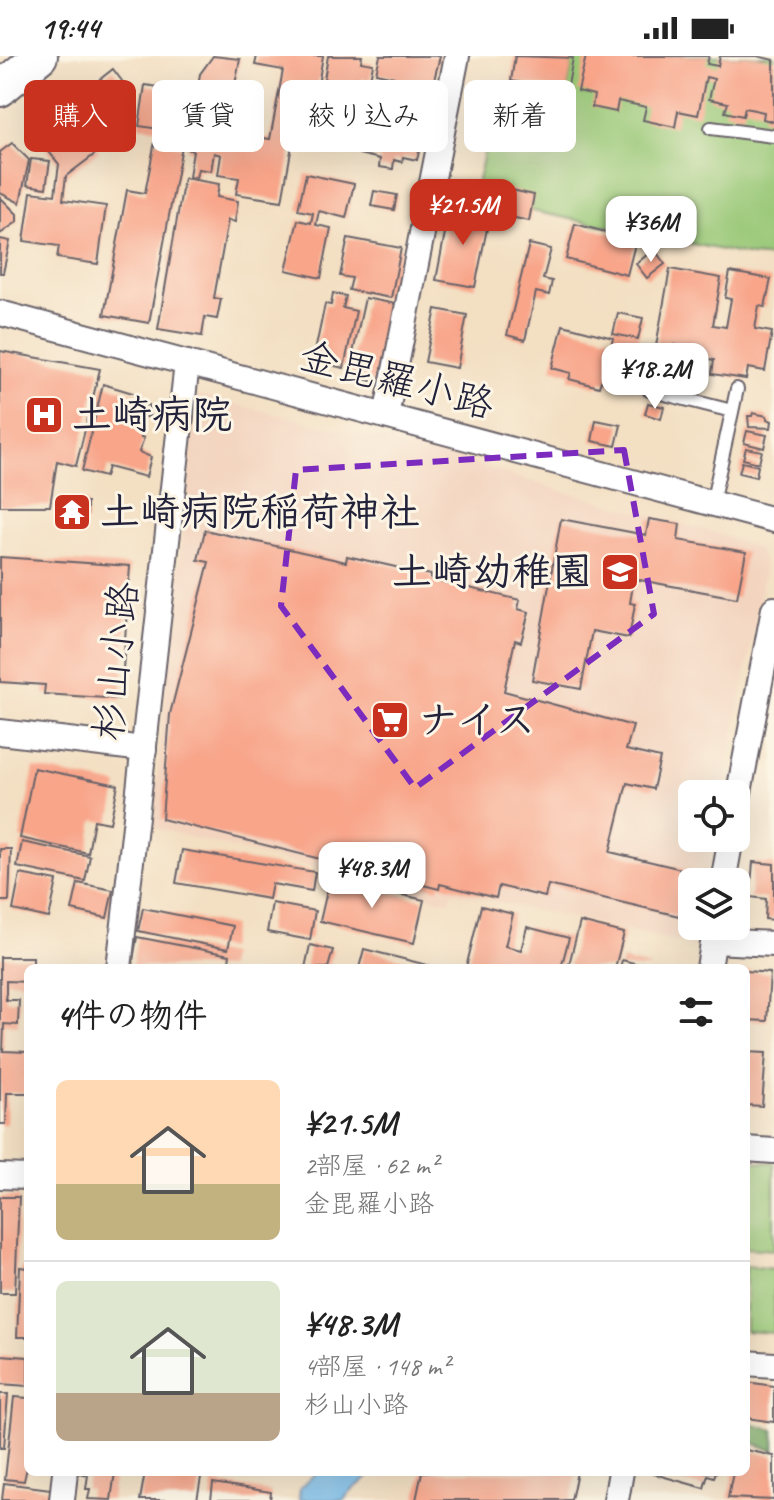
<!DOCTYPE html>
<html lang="ja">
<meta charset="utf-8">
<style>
body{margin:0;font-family:Caveat,"Klee One",sans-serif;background:#f2f2f2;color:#222;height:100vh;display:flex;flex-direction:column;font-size:30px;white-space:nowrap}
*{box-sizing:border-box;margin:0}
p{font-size:26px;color:#767676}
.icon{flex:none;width:44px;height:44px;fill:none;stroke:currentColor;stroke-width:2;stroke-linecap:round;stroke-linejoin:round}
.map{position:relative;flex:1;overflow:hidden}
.details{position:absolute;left:24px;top:908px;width:726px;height:512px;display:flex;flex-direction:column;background:#fff;border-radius:12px;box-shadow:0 8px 32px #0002}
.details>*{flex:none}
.banner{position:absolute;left:24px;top:24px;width:726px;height:72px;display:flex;gap:16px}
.controls{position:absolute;left:678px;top:724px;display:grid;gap:16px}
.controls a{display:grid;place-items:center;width:72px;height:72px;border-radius:12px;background:#fff;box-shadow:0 8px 32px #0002;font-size:40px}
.price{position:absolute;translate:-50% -68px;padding:0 18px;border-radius:16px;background:#fff;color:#222;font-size:26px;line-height:52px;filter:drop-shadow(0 2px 4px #0008)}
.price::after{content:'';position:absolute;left:50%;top:48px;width:24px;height:18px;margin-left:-12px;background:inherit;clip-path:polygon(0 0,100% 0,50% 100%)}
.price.active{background:#c8321e;color:#fff}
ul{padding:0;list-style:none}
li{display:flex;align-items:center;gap:24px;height:200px;padding:0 32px}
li+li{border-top:2px solid #e0e0e0}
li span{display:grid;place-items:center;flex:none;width:224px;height:160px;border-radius:12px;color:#555}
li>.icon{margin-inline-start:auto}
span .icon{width:96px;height:96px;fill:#fffc;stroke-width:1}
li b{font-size:34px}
h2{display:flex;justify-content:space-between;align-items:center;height:96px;padding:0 32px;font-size:34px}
.chip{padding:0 28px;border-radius:12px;background:#fff;box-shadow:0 8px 32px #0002;font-size:28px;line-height:72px}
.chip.active{background:#c8321e;color:#fff}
.status{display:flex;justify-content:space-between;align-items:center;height:56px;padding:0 40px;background:#fff;direction:ltr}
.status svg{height:22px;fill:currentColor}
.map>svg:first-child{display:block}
.built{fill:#f3d4bf}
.green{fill:#99c877;stroke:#5e7559;stroke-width:2}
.forest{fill:#7aac68;stroke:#4e6752;stroke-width:2}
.water{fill:#75bbec;stroke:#4c6e94;stroke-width:2}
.building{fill:#f8a58a}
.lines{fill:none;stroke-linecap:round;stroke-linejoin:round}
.lane-casing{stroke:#6b646a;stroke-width:16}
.street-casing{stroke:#6b646a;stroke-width:28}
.secondary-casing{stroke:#6b646a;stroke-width:38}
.lane{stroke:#fff;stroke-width:12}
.street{stroke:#fff;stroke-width:24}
.secondary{stroke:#fff;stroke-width:34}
.marked{fill:none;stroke:#7b2cbf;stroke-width:6;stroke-dasharray:16 10;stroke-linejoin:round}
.labels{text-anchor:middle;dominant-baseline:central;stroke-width:6;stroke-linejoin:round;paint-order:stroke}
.street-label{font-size:40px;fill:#22223b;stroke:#fcf5e5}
.poi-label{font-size:40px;font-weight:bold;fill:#22223b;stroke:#fcf5e5;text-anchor:start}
</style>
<div class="status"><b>19:44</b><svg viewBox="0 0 49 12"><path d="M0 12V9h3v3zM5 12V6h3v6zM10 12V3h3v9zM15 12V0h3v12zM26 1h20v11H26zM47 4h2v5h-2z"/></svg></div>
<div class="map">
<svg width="774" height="1444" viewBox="0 0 774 1444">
<rect width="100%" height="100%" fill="#fcf5e5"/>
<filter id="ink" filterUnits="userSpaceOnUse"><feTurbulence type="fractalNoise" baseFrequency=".0125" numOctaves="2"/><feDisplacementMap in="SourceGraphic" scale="16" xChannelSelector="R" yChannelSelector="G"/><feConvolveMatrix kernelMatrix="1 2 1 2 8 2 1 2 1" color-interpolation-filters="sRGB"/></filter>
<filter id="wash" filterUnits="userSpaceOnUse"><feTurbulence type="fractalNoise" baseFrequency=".006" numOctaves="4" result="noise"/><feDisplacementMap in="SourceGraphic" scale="32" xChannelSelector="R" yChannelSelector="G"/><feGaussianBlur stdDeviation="1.8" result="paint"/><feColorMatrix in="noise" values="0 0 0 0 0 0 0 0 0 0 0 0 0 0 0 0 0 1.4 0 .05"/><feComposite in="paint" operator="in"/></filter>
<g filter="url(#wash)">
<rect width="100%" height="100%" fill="#f3dfc2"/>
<polygon class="built" points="198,339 450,400 556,433 716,477 757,493 763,504 765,517 722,738 692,738 692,782 714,782 706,826 692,826 692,870 699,870 695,889 453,836 449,846 154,772 161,676"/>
<g class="green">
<polygon points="573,0 774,0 774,202 751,200 474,143 496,42 563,58"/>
<polygon points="746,1105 774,1107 774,1194 746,1192"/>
<polygon points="746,1210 774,1213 774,1277 746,1275"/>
</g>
<polygon class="forest" points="746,1367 774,1374 774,1395 746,1384"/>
<path class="water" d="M 317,1416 L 373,1416 C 364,1428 352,1430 344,1444 L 299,1444 L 300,1432 Z"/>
<g id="blocks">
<g class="building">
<polygon points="213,0 240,3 225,80 242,82 243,79 270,83 283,14 255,9 257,0 323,0 310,76 295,73 282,145 236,138 239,122 218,119 221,99 214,97 211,115 198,113 196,122 189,121 193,95 187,93 200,18"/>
<polygon points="328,0 362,0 361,6 373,8 370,24 362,23 357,48 321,41"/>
<polygon points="380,0 440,0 433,28 421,26 419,34 392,28 394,21 376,17"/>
<polygon points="515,0 573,2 567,35 511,25"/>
<polygon points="586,0 709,0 707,8 718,10 720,0 757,0 774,4 774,66 763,63 764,56 745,52 743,60 725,56 728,47 709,43 714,23 706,21 698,59 678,55 675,71 643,64 646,51 618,45 616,56 592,51 594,39 578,35"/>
<polygon points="113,13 134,41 121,51 125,56 97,77 101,83 94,89 99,95 66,120 63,144 106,150 98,208 57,202 59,190 24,185 31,136 55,139 59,108 32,75 61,53 69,63 80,54 72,44 78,40 84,46 94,39 89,32"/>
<polygon points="145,29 166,32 164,47 188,50 183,84 159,81 160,73 139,70"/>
<polygon points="532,44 555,49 547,81 524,75"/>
<polygon points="346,56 361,58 356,88 341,85"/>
<polygon points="368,58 425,71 417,104 403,101 402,106 394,104 393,113 379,111 380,103 359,98"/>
<polygon points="155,85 182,90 149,267 104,259 127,134 145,137"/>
<polygon points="12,87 29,104 20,147 0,137 0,96"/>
<polygon points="31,103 50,105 46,132 27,129"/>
<polygon points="306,118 354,128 346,162 319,155 316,169 331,172 321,222 286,214 298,164 311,167 313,157 298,154"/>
<polygon points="184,122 219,128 217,141 238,145 235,166 228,164 214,242 221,243 217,263 205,261 202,280 158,273"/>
<polygon points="503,132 534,139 529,165 497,158"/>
<polygon points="374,135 397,139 394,154 371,150"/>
<polygon points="0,141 17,158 17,166 0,178"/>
<polygon points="450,151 490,158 475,231 436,224"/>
<polygon points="575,168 636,184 627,219 566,203"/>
<polygon points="348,182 401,192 391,242 349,234 352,222 340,220"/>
<polygon points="0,183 10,185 3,217 0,217"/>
<polygon points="529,188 551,193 543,223 552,225 549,239 536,236 525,284 507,279"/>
<polygon points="654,193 665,208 647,222 636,208"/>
<polygon points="670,213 721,222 713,269 726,271 731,243 725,242 730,216 771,223 765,251 759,250 755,273 772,276 765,315 748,312 746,323 712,318 714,304 692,300 694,293 674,289 672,304 654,301"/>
<polygon points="333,237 346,240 343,252 356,255 344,312 313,305 325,248 331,249"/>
<polygon points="365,242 396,248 379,327 348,320"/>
<polygon points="436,253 467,259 457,312 425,306"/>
<polygon points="618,257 643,262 638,283 613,278"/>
<polygon points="563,269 613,282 610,295 631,301 623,330 601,325 599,331 569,323 571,317 552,312"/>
<polygon points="0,295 100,313 76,410 57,405 50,450 0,450"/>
<polygon points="103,328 136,338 133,350 149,349 149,361 142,361 142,357 131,357 131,365 142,365 141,381 144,382 139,396 151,401 146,421 108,411 105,421 82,415"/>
<polygon points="648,347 664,351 661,363 645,358"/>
<polygon points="753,357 767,360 767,363 772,365 771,372 749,371 748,360 752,360"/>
<polygon points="596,364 621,369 616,390 592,385"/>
<polygon points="747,375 767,379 764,392 744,387"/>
<polygon points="746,392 762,395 759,407 743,403"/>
<polygon points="742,406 758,410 756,421 739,417"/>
<rect x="57" y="446" width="30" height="19"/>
<polygon points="561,463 646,479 649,463 680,468 678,484 746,496 737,542 634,523 630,547 635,548 629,582 592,575 581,633 532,624"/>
<polygon points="205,474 346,506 347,500 431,519 431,523 520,544 518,553 529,556 521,586 515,584 504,635 633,670 626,694 660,702 653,733 627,727 610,796 690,815 679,860 548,829 545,841 499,830 496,842 440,828 439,833 162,763 170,658 209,506 198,504"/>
<polygon points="0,501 130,510 121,643 44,638 45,629 0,626"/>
<polygon points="34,712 118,729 110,767 94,764 88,797 20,782"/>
<polygon points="22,786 90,800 85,825 17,811"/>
<polygon points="0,793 11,793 9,845 0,845"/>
<polygon points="182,794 315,816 312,835 272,828 269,843 176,827"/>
<polygon points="753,806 774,808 774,864 765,863 766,843 750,841"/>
<polygon points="20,818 57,825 49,862 13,854"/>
<polygon points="330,822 424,844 414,887 320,865"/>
<polygon points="78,827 113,834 107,862 72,854"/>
<polygon points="272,847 315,855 310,884 267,876"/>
<polygon points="481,850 513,858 505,890 521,894 527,871 569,882 561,912 466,912"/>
<polygon points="143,852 233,870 228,893 138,875"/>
<polygon points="580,866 624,877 615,912 568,912"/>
<polygon points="137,881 230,899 228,912 132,910"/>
<polygon points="310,889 333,894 328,912 305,912"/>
<polygon points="364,893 435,911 435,912 359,912"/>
<polygon points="0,901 33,901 33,912 28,912 28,926 6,925 6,944 19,944 18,969 4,968 3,995 28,996 28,1037 7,1037 6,1068 0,1068"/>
<polygon points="622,904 650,911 649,912 620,912"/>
<polygon points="746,915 770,917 767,965 746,964"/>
<polygon points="746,996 766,997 762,1050 746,1049"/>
<polygon points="0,1141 19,1141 15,1237 0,1237"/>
<polygon points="20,1211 28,1212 28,1281 17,1281"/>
<polygon points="0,1299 28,1301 28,1330 0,1328"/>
<polygon points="746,1326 774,1330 774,1366 746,1362"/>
<polygon points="0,1338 8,1338 4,1392 0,1392"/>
<polygon points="14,1341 28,1342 28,1407 24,1425 5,1423"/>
<polygon points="746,1394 774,1400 774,1444 728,1442 733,1416 746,1416"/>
<polygon points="76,1416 115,1416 111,1444 88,1443 90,1433 86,1433 88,1419"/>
<polygon points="145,1416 202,1416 197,1444 140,1444"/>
<polygon points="422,1416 577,1416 571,1444 416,1444"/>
<polygon points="647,1416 716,1416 714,1421 708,1419 704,1432"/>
<polygon points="4,1427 51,1433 49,1444 2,1444"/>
<polygon points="213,1427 271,1436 270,1444 211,1444"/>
</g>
</g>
</g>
<g filter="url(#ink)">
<use href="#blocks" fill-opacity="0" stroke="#6b646a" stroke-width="2"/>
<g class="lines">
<g class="lane-casing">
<g id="lane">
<polyline points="711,72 774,80"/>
<polyline points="649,334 732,355"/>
<polyline points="712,448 737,333"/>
</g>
</g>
<g class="street-casing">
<g id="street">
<polyline points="0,257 774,464"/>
<polyline points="386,360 457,0"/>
<polyline points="0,676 144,693"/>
<polyline points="736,752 774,553"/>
<polyline points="723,826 731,782"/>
<polyline points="713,885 774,888"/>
<polyline points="119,912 187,307"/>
<polyline points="709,912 716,870"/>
<polyline points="746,1093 774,1095"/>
<polyline points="0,1120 28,1121"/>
<polyline points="746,1307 774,1309"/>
<polyline points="62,1444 65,1416"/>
<polyline points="616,1444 621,1416"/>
</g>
</g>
<g class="secondary-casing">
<polyline id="secondary" points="0,33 40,0"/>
</g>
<use href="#lane" class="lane"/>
<use href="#street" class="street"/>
<use href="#secondary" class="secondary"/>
</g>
</g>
<path class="marked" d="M 624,394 L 654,558 L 415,732 L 281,550 L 296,414 Z"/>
<defs>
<g id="hospital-square" transform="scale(2)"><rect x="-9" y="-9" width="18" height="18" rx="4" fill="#c8321e" stroke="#fcf5e5"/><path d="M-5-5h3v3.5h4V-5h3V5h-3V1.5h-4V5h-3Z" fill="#fff"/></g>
<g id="temple-square" transform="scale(2)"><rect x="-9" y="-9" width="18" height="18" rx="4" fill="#c8321e" stroke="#fcf5e5"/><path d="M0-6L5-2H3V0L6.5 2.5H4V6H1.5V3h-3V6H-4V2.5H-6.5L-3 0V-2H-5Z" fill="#fff"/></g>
<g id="school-square" transform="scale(2)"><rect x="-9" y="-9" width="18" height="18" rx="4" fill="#c8321e" stroke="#fcf5e5"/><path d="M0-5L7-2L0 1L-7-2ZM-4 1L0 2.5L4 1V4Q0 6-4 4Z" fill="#fff"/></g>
<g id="supermarket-square" transform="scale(2)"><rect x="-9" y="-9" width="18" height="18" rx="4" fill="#c8321e" stroke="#fcf5e5"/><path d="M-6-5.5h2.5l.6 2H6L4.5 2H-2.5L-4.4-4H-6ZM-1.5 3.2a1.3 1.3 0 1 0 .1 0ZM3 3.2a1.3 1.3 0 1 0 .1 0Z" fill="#fff"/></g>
</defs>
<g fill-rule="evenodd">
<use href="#hospital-square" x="44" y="359"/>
<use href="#temple-square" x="72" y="456"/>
<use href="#school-square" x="620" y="516"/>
<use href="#supermarket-square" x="390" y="664"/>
</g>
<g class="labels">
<g class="street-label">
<text transform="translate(397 324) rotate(15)">金毘羅小路</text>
<text transform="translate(116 605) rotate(-84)">杉山小路</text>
</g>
<g class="poi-label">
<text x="72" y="359">土崎病院</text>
<text x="100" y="456">土崎病院稲荷神社</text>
<text x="592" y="516" text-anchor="end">土崎幼稚園</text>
<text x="418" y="664">ナイス</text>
</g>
</g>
</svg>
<div class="controls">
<a><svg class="icon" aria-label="locate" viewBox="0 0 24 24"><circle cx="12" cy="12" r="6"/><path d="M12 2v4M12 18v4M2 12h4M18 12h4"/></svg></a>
<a><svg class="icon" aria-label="layers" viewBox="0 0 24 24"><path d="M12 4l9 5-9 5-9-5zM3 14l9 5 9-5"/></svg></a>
</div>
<b class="price active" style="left:463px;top:191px">¥21.5M</b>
<b class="price" style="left:651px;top:208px">¥36M</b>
<b class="price" style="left:655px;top:355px">¥18.2M</b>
<b class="price" style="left:372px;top:854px">¥48.3M</b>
<div class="banner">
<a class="chip active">購入</a>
<a class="chip">賃貸</a>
<a class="chip">絞り込み</a>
<a class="chip">新着</a>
</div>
<section class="details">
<h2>4件の物件<svg class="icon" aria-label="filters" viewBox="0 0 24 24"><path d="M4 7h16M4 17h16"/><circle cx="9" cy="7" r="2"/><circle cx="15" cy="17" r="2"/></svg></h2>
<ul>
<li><span style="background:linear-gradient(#ffd9b3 65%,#c2b280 0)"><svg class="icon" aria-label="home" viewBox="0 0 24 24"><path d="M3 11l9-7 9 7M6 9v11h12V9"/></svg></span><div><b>¥21.5M</b><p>2部屋 · 62 m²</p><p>金毘羅小路</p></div></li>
<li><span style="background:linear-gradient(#dfe7d0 70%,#b9a48a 0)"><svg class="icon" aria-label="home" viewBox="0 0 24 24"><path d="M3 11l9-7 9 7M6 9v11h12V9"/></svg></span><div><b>¥48.3M</b><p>4部屋 · 148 m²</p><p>杉山小路</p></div></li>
</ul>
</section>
</div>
